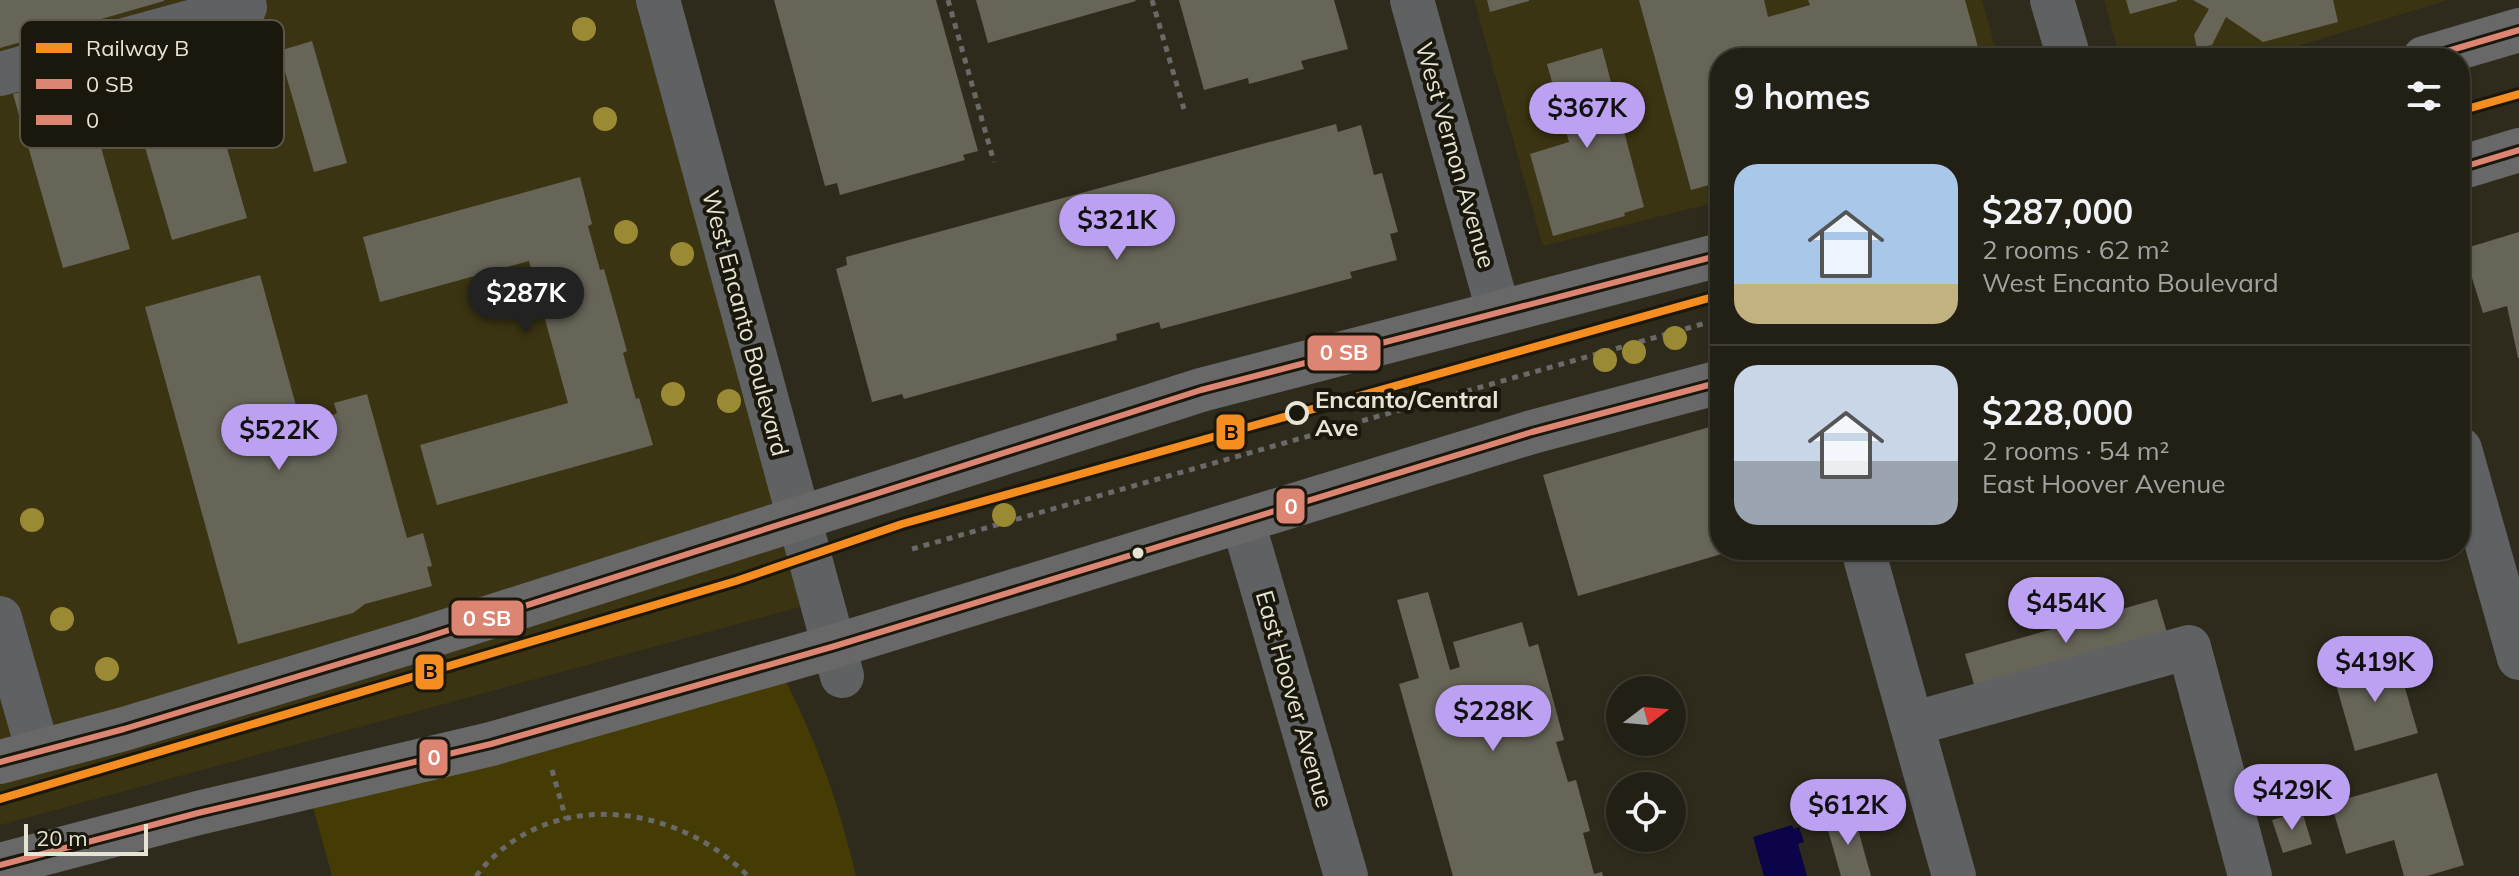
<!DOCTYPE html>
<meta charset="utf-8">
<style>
body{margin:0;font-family:Mulish,sans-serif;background:#2e2d22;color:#f1f3f6;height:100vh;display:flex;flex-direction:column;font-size:30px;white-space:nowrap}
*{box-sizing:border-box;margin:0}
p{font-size:26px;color:#a2a3a0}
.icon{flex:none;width:44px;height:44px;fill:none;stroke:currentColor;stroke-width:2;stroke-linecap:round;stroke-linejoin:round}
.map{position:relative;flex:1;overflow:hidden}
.drawer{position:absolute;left:1710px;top:48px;width:760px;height:512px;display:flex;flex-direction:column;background:#222015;border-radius:32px;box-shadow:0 2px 6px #0004,0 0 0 2px #3f3e34}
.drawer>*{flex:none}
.needle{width:52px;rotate:74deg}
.fabs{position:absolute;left:1606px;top:676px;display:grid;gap:16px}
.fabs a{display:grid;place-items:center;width:80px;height:80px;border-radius:50%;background:#222015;box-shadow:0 2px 6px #0004,0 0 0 2px #3f3e34;font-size:40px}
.scale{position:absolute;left:24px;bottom:20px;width:124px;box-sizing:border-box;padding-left:8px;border:4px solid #e7e4d4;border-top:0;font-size:22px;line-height:28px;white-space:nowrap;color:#e7e4d4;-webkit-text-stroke:6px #1a180c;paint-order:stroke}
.price{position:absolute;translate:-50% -68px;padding:0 18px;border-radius:28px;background:#bca0f2;color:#111;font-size:26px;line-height:52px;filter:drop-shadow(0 2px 4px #0008)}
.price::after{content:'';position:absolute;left:50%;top:48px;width:24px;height:18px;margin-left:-12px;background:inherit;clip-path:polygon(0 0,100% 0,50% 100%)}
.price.active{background:#222;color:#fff}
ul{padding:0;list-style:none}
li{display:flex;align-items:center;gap:24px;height:200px;padding:0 24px}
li+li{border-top:2px solid #3f3e34}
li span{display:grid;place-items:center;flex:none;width:224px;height:160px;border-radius:24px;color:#555}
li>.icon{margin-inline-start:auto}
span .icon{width:96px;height:96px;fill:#fffc;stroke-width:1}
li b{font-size:34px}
h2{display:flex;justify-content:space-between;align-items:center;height:96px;padding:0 24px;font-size:34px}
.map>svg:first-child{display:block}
.built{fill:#3a3412}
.green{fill:#453b05}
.water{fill:#0b0448}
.building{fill:#676558}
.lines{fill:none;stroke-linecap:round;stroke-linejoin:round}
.path{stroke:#696968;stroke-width:5;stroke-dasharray:6 6;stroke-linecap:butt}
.minor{stroke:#5f6163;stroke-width:44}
.major{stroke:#686868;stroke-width:44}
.bus-1-casing{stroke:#1a180c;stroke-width:12}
.bus-2-casing{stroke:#1a180c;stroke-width:12}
.bus-1{stroke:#dc8573;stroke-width:6}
.bus-2{stroke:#dc8573;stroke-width:6}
.rail-1-casing{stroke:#1a180c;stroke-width:14}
.rail-1{stroke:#f58d20;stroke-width:8}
.tree{fill:#9b8a34}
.stop-dot{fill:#1a180c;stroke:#e7e4d4;stroke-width:4}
.bus-dot{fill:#e7e4d4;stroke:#1a180c;stroke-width:3}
.labels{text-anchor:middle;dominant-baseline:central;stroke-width:8;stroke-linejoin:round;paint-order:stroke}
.street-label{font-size:24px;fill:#e7e4d4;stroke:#1a180c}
.stop-label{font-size:24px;font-weight:bold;fill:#e7e4d4;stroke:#1a180c;text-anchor:start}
.key{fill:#1a180c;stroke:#585548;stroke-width:2}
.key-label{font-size:22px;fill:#e7e4d4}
.line-badge{stroke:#1a180c;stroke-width:3}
.badge-label{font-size:22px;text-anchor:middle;font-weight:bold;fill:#fff}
.pale-badge-label{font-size:22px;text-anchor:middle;font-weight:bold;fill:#111}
</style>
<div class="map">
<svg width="2519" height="876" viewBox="0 0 2519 876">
<rect width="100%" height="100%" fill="#2e2b1c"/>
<g class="built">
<polygon points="0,0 659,0 822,601 0,825"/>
<polygon points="1474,0 1982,0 1998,58 1720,58 1720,201 1543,246"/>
<polygon points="2104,0 2448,0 2258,58 2120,58"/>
</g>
<path class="green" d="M 776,662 C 814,734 837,797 856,876 L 332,876 L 308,788 Z"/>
<polygon class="water" points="1792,825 1794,829 1799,827 1804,842 1798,844 1807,876 1764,876 1753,837"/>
<g class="building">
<polygon points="0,0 164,0 164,1 0,48"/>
<polygon points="774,0 936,0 978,151 963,155 965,160 840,195 837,183 825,186"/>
<polygon points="976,0 1135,0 1136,1 988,43"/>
<polygon points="1179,0 1334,0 1348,49 1301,61 1304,69 1249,84 1248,78 1204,90"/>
<polygon points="1487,0 1529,0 1529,1 1490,12"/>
<polygon points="1639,0 1764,0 1768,17 1810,5 1808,0 1965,0 1981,58 1720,58 1720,182 1691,190"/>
<polygon points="2126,0 2177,0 2177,1 2130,14"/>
<polygon points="2193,0 2333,0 2338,22 2263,42 2226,17 2212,45 2197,48 2194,35 2209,9"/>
<polygon points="312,41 347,163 314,172 279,51"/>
<polygon points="197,43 247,218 172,240 121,65"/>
<polygon points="1602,48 1644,207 1624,213 1625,216 1553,236 1530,154 1569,142 1547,64"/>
<polygon points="80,74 130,249 63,268 13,94"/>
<polygon points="1336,124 1338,132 1361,125 1374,175 1382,173 1398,232 1390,234 1397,260 1350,272 1352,278 1161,329 1159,322 1116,334 1117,340 904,399 902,394 872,402 836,269 847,265 846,257"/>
<polygon points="580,177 592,224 588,226 600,270 604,269 627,351 623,353 636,399 639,398 653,445 437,505 420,445 568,403 529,261 380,302 363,237"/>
<polygon points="2519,232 2519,358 2518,358 2507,306 2483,313 2463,249"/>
<polygon points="260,275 303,431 337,413 334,403 367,394 407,538 423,533 432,566 427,567 432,586 365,604 353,613 238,644 145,307"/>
<polygon points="1720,424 1720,550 1732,551 1578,596 1543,475"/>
<polygon points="1428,592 1450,670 1460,667 1453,642 1522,622 1529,647 1538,644 1564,740 1556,742 1568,782 1576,780 1590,831 1583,833 1594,874 1602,872 1603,876 1453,876 1399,684 1419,678 1397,600"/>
<polygon points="2157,599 2168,636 1976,691 1965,654"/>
<polygon points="2396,657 2418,733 2355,751 2333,674"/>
<polygon points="2437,773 2464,865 2427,876 2404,876 2394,840 2346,854 2331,803"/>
<polygon points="2302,811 2312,844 2283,853 2272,820"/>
<polygon points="1854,815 1871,876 1841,876 1826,823"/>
</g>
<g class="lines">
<g class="path">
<polyline points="948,0 994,162"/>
<polyline points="1152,0 1184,109"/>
<polyline points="912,549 1720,319"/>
<polyline points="552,770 566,819"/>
<path d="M 476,876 C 546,786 675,802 748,876"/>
</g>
<g class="minor">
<polyline points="658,0 842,676"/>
<polyline points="1412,0 1498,310"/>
<polyline points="2052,0 2069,58"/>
<polyline points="0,74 245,7 243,0"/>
<polyline points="2460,449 2519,658"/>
<polyline points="1243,522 1346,876"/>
<polyline points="1863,550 1954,876"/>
<polyline points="0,618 38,751"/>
<polyline points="1912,724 2189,647 2250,876"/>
</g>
<g class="major">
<polyline points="2424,58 2519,30"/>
<polyline points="2460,168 2519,150"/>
<polyline points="0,762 124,729 418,640 1201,390 1720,255"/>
<polyline points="0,865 198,813 491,744 835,646 1532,432 1720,382"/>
</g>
<g class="bus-1-casing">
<g id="bus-1">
<polyline points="2424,58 2519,30"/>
<polyline points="0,762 124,729 418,640 1201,390 1720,255"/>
</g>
</g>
<g class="bus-2-casing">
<g id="bus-2">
<polyline points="2460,168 2519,150"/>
<polyline points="0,865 198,813 491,744 835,646 1532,432 1720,382"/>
</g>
</g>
<use href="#bus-1" class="bus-1"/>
<use href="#bus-2" class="bus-2"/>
<g class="rail-1-casing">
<g id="rail-1">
<polyline points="2460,111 2519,94"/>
<polyline points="0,799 736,581 902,524 1720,295"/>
</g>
</g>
<use href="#rail-1" class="rail-1"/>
</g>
<g class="tree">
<circle cx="584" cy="29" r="12"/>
<circle cx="605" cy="119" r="12"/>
<circle cx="626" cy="232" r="12"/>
<circle cx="682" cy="254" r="12"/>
<circle cx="1675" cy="338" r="12"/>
<circle cx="1634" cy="352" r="12"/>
<circle cx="1605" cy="360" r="12"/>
<circle cx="673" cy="394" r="12"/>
<circle cx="729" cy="401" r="12"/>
<circle cx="1004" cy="515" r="12"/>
<circle cx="32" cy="520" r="12"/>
<circle cx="62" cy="619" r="12"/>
<circle cx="107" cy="669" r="12"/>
</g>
<circle class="stop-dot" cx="1297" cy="413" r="10"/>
<circle class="bus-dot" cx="1138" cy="553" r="7"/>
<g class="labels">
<g class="street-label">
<text transform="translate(1456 155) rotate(74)">West Vernon Avenue</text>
<text transform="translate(746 323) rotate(75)">West Encanto Boulevard</text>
<text transform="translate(1295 699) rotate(74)">East Hoover Avenue</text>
</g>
<g class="stop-label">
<text x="1315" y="399">Encanto/Central<tspan x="1315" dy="28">Ave</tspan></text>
</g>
</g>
<rect x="20" y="20" width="264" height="128" rx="12" class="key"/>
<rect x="36" y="43" width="36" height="10" fill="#f58d20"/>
<rect x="36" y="79" width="36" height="10" fill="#dc8573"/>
<rect x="36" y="115" width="36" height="10" fill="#dc8573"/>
<g class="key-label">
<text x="86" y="56">Railway B</text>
<text x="86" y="92">0 SB</text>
<text x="86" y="128">0</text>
</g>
<g class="line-badge">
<rect x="1306" y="334" width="76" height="38" rx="8" fill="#dc8573"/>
<rect x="1215" y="413" width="31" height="38" rx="8" fill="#f58d20"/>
<rect x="1275" y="487" width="31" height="38" rx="8" fill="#dc8573"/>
<rect x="450" y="599" width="75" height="38" rx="8" fill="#dc8573"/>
<rect x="414" y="653" width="31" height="38" rx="8" fill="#f58d20"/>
<rect x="418" y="738" width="31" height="39" rx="8" fill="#dc8573"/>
</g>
<g class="badge-label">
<text x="1344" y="360">0 SB</text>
<text x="1291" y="514">0</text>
<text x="487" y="626">0 SB</text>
<text x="434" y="765">0</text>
</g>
<g class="pale-badge-label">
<text x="1231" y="440">B</text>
<text x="430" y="679">B</text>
</g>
</svg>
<div class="fabs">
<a><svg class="needle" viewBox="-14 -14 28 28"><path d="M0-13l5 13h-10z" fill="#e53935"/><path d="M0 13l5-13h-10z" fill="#a2a3a0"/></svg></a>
<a><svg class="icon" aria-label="locate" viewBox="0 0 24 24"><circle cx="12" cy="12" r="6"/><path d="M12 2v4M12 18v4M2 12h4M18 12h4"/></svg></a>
</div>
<div class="scale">20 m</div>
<b class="price" style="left:1587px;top:150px">$367K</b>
<b class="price" style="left:1117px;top:262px">$321K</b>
<b class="price active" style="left:526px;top:335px">$287K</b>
<b class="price" style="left:279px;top:472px">$522K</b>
<b class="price" style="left:2066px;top:645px">$454K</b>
<b class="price" style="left:2375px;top:704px">$419K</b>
<b class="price" style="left:1493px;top:753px">$228K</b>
<b class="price" style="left:2292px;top:832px">$429K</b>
<b class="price" style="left:1848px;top:847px">$612K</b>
<section class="drawer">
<h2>9 homes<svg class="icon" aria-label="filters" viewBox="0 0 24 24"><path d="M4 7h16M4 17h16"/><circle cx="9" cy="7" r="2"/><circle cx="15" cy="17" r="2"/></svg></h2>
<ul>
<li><span style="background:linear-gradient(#a9c7e8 75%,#c2b280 0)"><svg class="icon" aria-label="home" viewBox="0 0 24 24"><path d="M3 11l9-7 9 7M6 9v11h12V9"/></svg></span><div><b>$287,000</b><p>2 rooms · 62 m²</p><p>West Encanto Boulevard</p></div></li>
<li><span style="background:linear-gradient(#c9d6e8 60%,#9aa5b1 0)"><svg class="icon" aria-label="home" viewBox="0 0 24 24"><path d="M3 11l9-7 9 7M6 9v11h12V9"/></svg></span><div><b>$228,000</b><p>2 rooms · 54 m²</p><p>East Hoover Avenue</p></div></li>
</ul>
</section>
</div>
